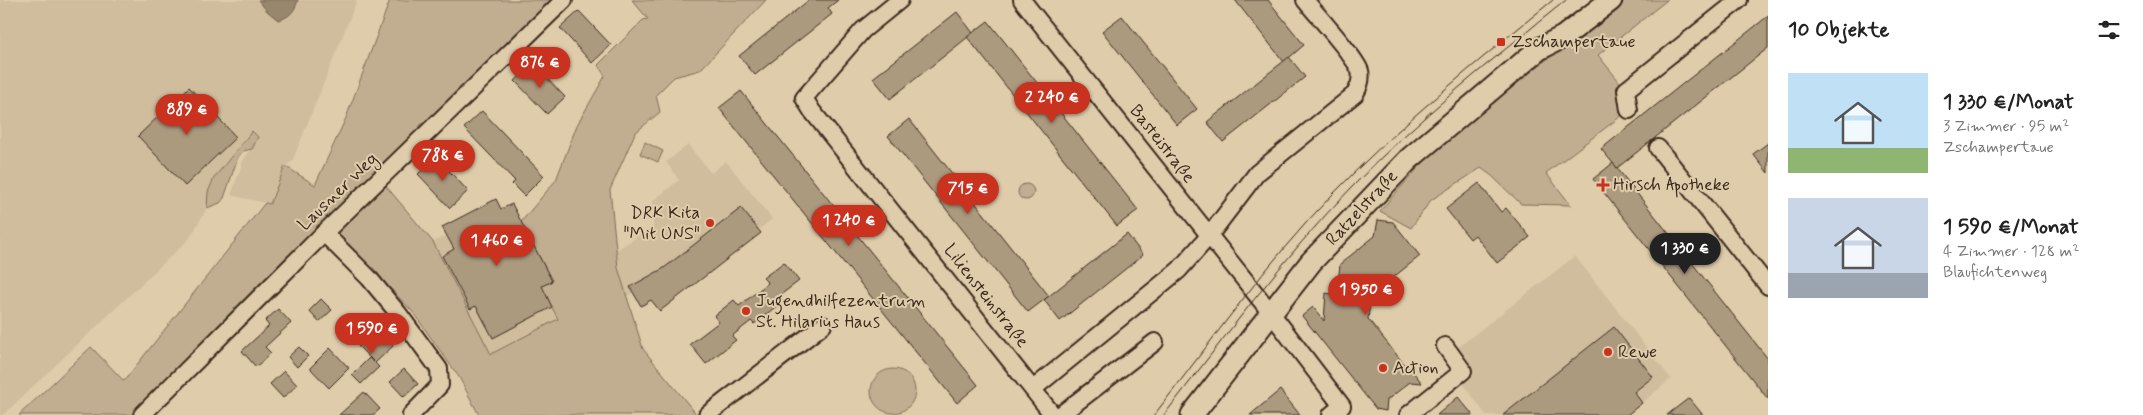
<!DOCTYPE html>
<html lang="de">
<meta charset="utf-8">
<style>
body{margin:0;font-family:Mynerve,sans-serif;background:#f2f2f2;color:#222;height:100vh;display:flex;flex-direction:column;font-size:19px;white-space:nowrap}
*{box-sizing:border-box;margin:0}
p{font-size:16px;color:#767676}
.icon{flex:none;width:28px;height:28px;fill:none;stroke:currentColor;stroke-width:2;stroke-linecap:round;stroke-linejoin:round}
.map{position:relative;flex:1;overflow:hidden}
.sheet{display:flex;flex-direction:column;background:#fff;width:375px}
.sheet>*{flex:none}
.price{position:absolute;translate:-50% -42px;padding:0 11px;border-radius:18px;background:#c8321e;color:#fff;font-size:16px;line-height:32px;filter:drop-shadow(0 1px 2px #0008)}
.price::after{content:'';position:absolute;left:50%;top:30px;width:15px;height:11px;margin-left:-8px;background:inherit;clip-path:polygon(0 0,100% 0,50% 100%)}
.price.current{background:#222;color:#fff}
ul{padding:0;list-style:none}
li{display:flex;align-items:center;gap:15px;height:125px;padding:0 20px}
li span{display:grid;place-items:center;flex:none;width:140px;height:100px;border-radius:0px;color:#555}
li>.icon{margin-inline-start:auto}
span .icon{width:60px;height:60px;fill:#fffc;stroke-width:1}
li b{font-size:21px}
h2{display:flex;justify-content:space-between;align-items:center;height:60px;padding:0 20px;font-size:21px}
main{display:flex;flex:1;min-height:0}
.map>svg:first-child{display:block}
.built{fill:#d0bd9d}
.green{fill:#c1ae91;stroke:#7e6c58}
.water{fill:#98866d;stroke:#73614d}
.building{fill:#ac9a7f;stroke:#3b2a1e}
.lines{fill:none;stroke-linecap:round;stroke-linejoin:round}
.minor-casing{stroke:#3b2a1e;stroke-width:20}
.major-casing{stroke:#3b2a1e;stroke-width:25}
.minor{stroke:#dfccaa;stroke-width:16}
.major{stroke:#dfccaa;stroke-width:21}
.tram{stroke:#3b2a1e;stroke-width:1}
.poi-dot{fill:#c8321e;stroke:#dfccaa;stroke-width:2}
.labels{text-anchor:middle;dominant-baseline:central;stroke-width:4;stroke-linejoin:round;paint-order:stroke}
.poi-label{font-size:18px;fill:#3b2a1e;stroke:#dfccaa;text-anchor:start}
.street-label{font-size:18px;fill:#3b2a1e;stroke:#dfccaa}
</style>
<main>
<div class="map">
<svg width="1768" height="415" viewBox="0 0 1768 415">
<rect width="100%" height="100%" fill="#dfccaa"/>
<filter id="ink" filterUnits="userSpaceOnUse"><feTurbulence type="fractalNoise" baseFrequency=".02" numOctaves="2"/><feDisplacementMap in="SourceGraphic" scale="10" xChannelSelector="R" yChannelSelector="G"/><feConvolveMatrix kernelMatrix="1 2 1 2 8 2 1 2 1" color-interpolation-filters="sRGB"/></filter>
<g filter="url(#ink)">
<g class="built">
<polygon points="0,0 357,0 292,162 285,166 270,204 231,195 243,161 258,137 230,159 214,178 208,192 207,208 190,238 3,415 0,415"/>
<polygon points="688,145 711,173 726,161 772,219 658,309 651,300 641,306 633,293 619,300 610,254 653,227 653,201 679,180 666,162"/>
<polygon points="496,199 501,209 512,204 552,281 542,287 558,319 491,354 433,242 446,236 442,227"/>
<polygon points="1575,256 1671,379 1627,415 1486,415 1461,381 1456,349"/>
</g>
<g class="green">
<polygon points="390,0 552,0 326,222 134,415 19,415 91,347 124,381 265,203 270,204 285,166 315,185 346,118"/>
<polygon points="632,0 766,0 700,70 674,77 656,95 660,112 635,133 610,190 618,268 643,349 697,415 479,415 459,377 412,311 337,233 386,186 433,242 491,354 558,319 541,286 552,281 521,222 556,180 577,125 605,76 598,65 643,20 648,19"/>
<polygon points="1625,0 1667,0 1598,55 1626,90 1629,110 1546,173 1571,205 1521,204 1492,176 1481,168 1431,200 1411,228 1380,211 1433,151 1516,83"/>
<polygon points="252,131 258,137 252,149 243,151 238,157 224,198 220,203 207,208 208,192 214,178"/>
<polygon points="645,142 663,151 658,162 640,154"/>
<circle cx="1026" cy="192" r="8"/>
<circle cx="893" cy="391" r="22"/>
</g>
<path class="water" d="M 258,0 L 298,0 C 295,11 289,18 278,20 L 267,11 Z"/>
<g class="building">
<polygon points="809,0 838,0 828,8 832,14 755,75 739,56"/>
<polygon points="1235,0 1268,0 1304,45 1284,62"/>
<polygon points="579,11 611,45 592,63 560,28"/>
<polygon points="957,12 973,33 890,99 873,78"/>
<polygon points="1122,16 1197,109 1177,125 1102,31"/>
<polygon points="1768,16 1768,48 1617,168 1601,149"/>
<polygon points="988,21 1138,210 1117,226 967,37"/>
<polygon points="1289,57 1305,77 1223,142 1207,122"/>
<polygon points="530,67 533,70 536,67 565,97 547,114 515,81"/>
<polygon points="189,87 236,137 185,186 138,136"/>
<polygon points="741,91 978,385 957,403 719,108"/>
<polygon points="482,111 544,176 524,196 512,184 515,181 464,128"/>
<polygon points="909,119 1049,296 1028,312 888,136"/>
<polygon points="1768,143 1768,173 1753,154"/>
<polygon points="436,157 468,191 450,208 418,174"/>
<polygon points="1613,163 1768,359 1768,399 1593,179"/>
<polygon points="1479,183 1501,212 1506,208 1530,237 1497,263 1475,235 1470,239 1446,209"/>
<polygon points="496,199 501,209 512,204 552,281 542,286 552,307 493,338 476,306 470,309 442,256 454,249 442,227"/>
<polygon points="741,208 761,233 660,311 651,300 641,306 630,287 664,268"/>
<polygon points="1378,220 1393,222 1420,256 1371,295 1368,319 1408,369 1409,367 1422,383 1410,382 1387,400 1386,411 1376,409 1302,316 1313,307 1324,321 1326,293 1337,295 1340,264 1375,236"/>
<polygon points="1127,234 1143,255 1060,321 1044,300"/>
<polygon points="784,262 799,281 779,296 783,301 754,324 751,321 732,336 736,340 706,364 690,344 719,322 714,316 734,300 739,306 768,283 763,278"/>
<polygon points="321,299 332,310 319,322 309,311"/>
<polygon points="278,309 291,323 265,347 271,353 256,367 242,351 269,326 265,321"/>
<polygon points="1614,327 1653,377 1634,392 1642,403 1627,415 1503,415"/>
<polygon points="376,329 393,346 375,363 379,367 361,384 352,375 369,358 374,362 358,346"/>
<polygon points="299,347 308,356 297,367 288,357"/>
<polygon points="330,348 349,368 329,388 310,368"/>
<polygon points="404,369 418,384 404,397 390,382"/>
<polygon points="284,371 297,385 283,398 270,384"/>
<polygon points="1280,390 1300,415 1250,415"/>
<polygon points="364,392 380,409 373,415 339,415"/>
<polygon points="1458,397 1473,415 1437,415"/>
<polygon points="1689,398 1703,415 1667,415"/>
</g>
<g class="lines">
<g class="minor-casing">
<g id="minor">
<polyline points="900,0 863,30 804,98 812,111 1053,415"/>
<polyline points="1022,0 1271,313 1342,406 1331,415"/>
<polyline points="1629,110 1626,90 1739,0"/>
<polyline points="1658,148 1768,286"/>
<polyline points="324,233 369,278 398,313 439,369 440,385 411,415"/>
<path d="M 1033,389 L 1179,270 L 1209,236 L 1257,173 L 1355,94 C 1359,87 1362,79 1360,71 C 1356,58 1316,14 1305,0"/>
<polyline points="142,415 324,233 564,0"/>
<polyline points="707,415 823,325"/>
<polyline points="1060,415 1155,342"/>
<polyline points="1408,415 1463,371 1445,346"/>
</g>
</g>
<g class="major-casing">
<polyline id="major" points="1192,415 1311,262 1409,159 1539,49 1563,37 1611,0"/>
</g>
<use href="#minor" class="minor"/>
<use href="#major" class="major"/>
<g class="tram">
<path d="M 1154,415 C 1212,341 1267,262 1332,195 C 1401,123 1477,62 1553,0"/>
<path d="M 1164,415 C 1225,337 1283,258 1352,187 C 1418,118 1492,60 1566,0"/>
</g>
</g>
</g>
<g class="poi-dot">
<rect x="1496" y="37" width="10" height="10" rx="2.5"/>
<path d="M1600.5 177.5h5v5h5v5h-5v5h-5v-5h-5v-5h5z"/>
<circle cx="710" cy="223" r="5"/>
<circle cx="746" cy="311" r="5"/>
<circle cx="1608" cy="352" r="5"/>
<circle cx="1383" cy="368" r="5"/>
</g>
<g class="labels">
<g class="poi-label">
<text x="1511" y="42">Zschampertaue</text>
<text x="1613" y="185">Hirsch Apotheke</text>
<text x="700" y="213" text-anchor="end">DRK Kita<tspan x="700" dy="21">"Mit UNS"</tspan></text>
<text x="756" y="301">Jugendhilfezentrum<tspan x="756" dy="21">St. Hilarius Haus</tspan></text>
<text x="1618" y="352">Rewe</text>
<text x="1393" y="368">Action</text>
</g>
<g class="street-label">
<text transform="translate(1162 144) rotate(52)">Basteistraße</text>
<text transform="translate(338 192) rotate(-44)">Lausner Weg</text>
<text transform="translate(1362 208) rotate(-47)">Ratzelstraße</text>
<text transform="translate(986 296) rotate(52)">Liliensteinstraße</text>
</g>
</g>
</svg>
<b class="price" style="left:540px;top:89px">876 €</b>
<b class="price" style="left:1052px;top:124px">2 240 €</b>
<b class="price" style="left:187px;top:136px">889 €</b>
<b class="price" style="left:443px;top:182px">788 €</b>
<b class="price" style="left:968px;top:215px">715 €</b>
<b class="price" style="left:849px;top:247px">1 240 €</b>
<b class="price" style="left:497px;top:267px">1 460 €</b>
<b class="price current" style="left:1685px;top:275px">1 330 €</b>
<b class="price" style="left:1366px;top:316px">1 950 €</b>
<b class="price" style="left:372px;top:355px">1 590 €</b>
</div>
<section class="sheet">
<h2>10 Objekte<svg class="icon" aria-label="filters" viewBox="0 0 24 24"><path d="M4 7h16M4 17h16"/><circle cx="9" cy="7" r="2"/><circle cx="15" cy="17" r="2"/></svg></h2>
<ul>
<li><span style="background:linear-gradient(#bfe0f5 75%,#8fb573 0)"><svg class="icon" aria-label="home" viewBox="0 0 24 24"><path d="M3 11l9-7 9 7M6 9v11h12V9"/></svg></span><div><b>1 330 €/Monat</b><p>3 Zimmer · 95 m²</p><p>Zschampertaue</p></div></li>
<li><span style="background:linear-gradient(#c9d6e8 75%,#9aa5b1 0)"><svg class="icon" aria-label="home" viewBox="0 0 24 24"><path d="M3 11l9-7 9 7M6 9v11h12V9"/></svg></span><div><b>1 590 €/Monat</b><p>4 Zimmer · 128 m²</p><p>Blaufichtenweg</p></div></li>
</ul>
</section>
</main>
